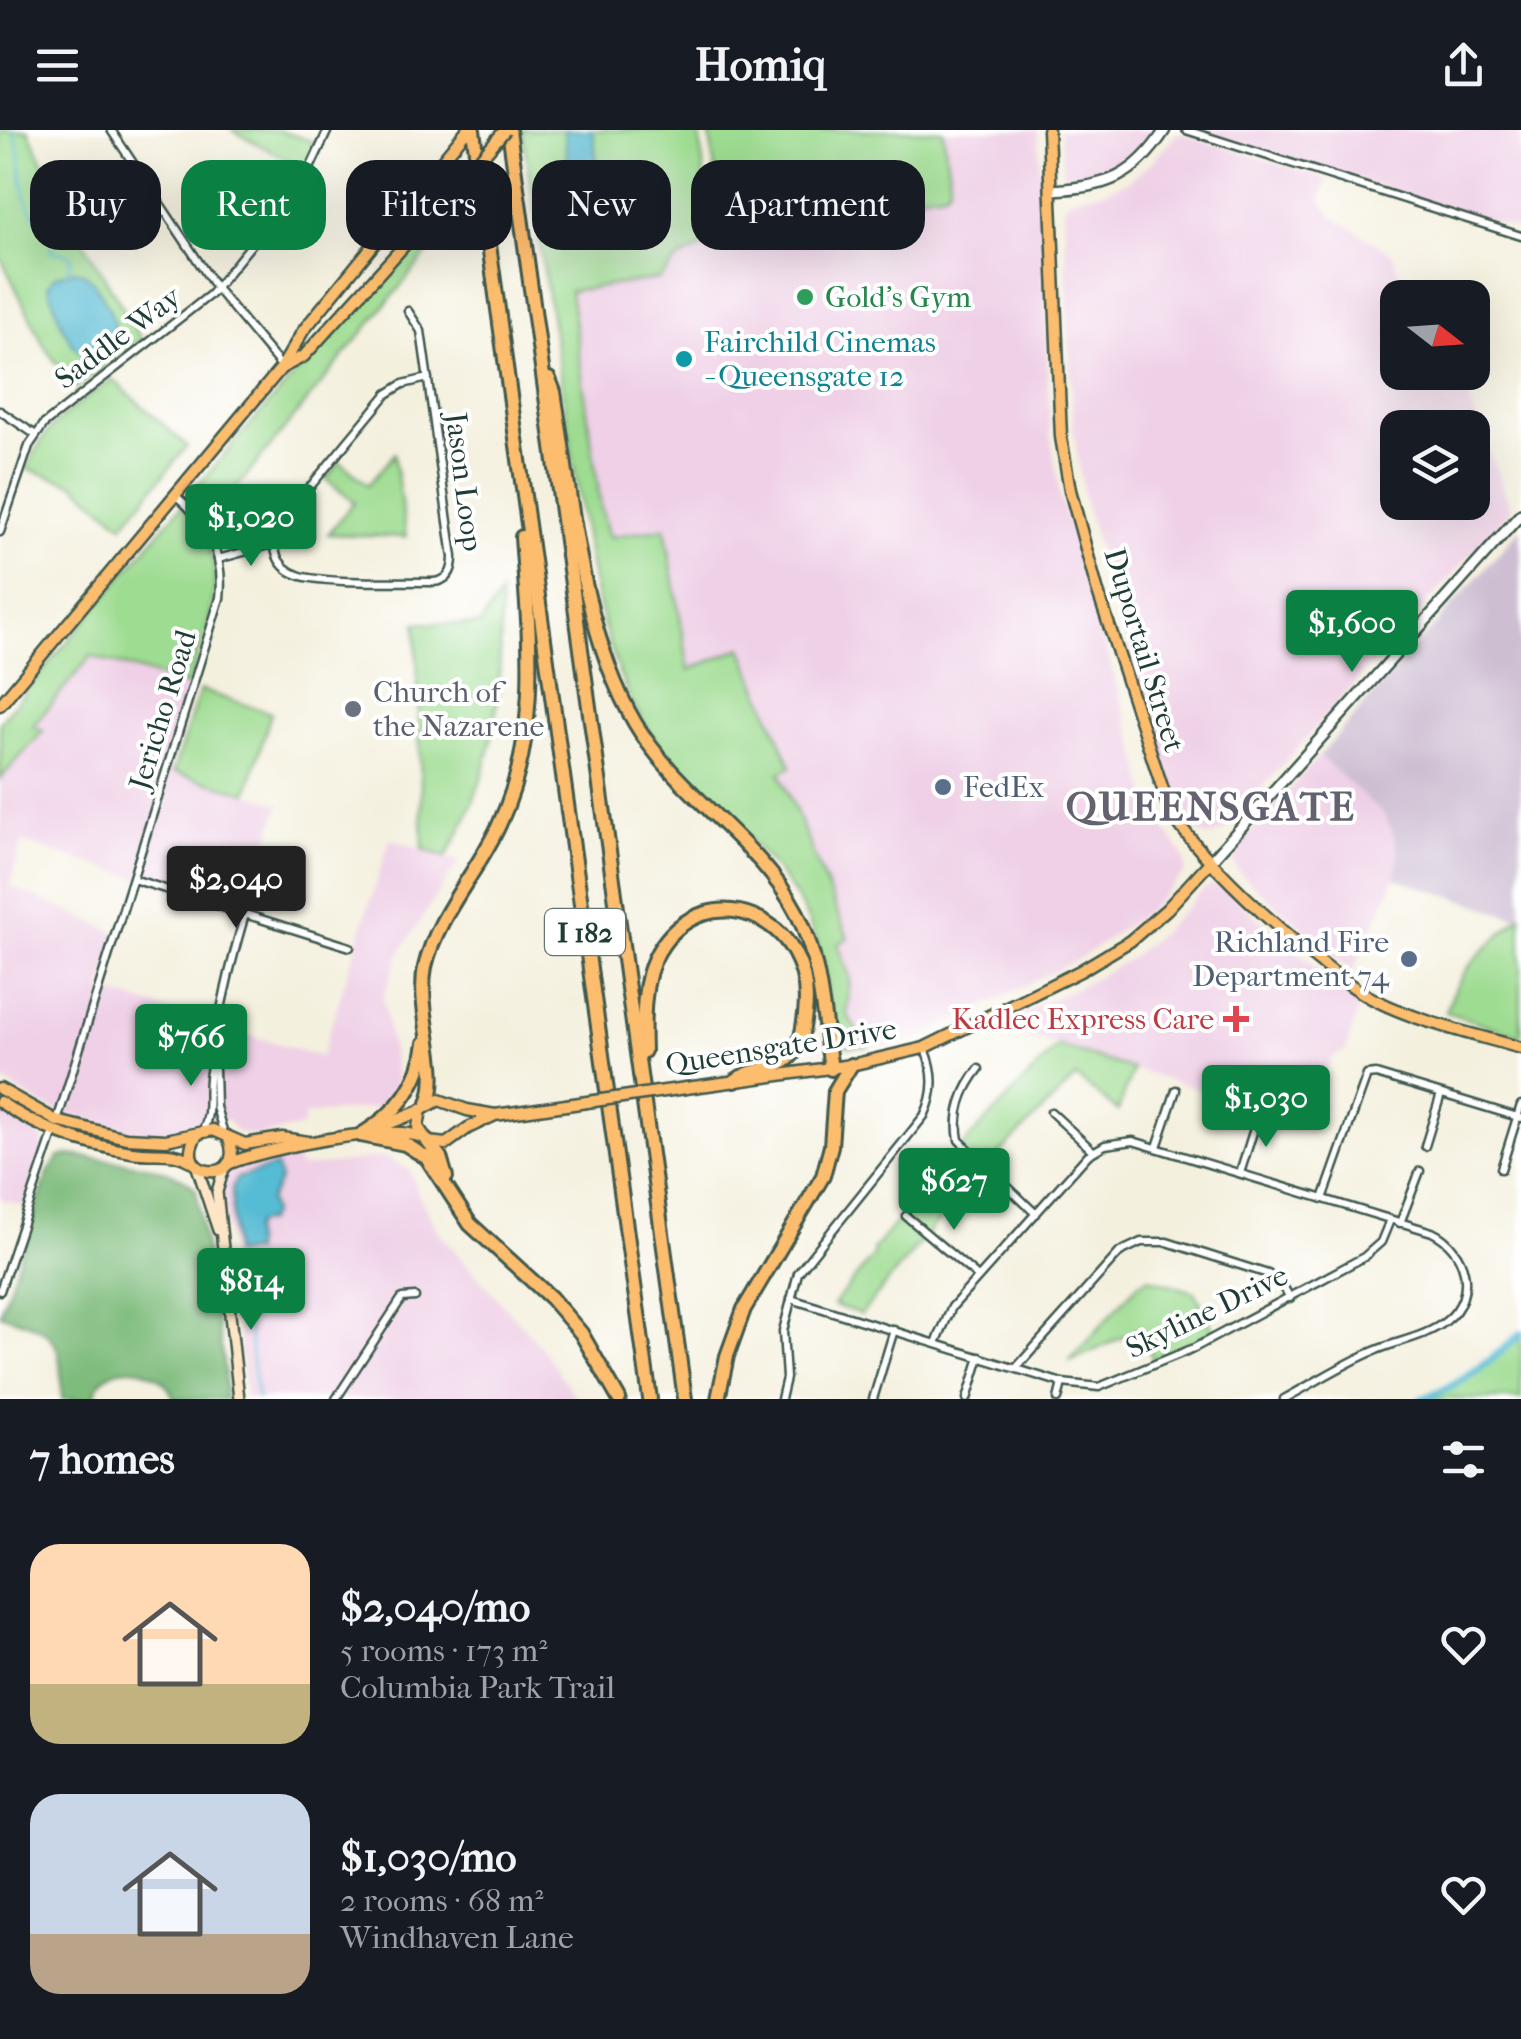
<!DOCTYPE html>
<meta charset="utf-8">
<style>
body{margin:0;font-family:"IM FELL French Canon",serif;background:#20242c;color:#f1f3f6;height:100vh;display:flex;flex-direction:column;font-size:38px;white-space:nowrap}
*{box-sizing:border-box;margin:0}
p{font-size:32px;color:#9ea1a6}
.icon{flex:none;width:55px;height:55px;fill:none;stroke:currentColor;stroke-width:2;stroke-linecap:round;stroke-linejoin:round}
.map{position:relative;height:1269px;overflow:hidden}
.details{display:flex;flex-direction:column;background:#171b24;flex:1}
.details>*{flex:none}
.top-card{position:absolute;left:30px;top:30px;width:1000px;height:90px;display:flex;gap:20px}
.needle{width:65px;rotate:107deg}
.controls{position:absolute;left:1380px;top:150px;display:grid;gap:20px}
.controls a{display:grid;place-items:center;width:110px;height:110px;border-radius:20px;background:#171b24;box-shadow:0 10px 40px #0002;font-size:50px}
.price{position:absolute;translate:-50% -85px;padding:0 22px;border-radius:10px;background:#0b8043;color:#fff;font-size:32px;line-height:65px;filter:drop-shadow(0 2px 5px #0008)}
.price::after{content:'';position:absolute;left:50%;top:60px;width:30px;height:22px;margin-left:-15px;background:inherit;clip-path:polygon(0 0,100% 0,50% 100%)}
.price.on{background:#222;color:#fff}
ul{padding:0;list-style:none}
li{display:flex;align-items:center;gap:30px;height:250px;padding:0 30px}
li span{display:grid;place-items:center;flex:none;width:280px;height:200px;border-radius:30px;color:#555}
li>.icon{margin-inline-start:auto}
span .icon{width:120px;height:120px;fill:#fffc;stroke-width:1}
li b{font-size:42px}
h2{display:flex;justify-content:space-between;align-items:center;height:120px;padding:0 30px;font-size:42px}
.pill{padding:0 35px;border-radius:30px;background:#171b24;box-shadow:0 10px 40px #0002;font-size:35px;line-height:90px}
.pill.on{background:#0b8043;color:#fff}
header{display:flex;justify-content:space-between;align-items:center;height:130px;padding:0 30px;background:#171b24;font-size:45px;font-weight:700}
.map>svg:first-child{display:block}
.built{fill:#efd0e6;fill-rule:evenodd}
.industrial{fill:#cdbed2}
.green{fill:#9edc91;stroke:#5e8c62;stroke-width:2.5}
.forest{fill:#7ebc7b;stroke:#4e7c58;stroke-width:2.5}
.water{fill:#56bbd4;stroke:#3a7c84;stroke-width:2.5}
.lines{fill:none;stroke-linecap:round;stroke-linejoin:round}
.stream{stroke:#56bbd4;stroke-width:2.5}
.canal{stroke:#56bbd4;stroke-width:8}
.minor-casing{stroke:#3f584e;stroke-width:11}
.tertiary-casing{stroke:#3f584e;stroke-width:14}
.secondary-casing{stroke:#3f584e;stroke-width:14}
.primary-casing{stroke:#3f584e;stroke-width:15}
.motorway-casing{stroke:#3f584e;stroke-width:18}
.minor{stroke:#fff;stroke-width:6}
.tertiary{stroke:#fff;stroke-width:9}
.secondary{stroke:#fee5c5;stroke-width:9}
.primary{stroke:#fcbd6e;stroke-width:10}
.motorway{stroke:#fcbd6e;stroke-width:12}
.primary-bridge-casing{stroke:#3f584e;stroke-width:15;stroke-linecap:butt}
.primary-bridge{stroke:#fcbd6e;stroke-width:10}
.leisure-dot{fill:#2e9e5b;stroke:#fff;stroke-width:4}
.culture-dot{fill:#0f9aa8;stroke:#fff;stroke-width:4}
.worship-dot{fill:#6b7280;stroke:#fff;stroke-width:4}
.service-dot{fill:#5c6f8a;stroke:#fff;stroke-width:4}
.health-dot{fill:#e0444e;stroke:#fff;stroke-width:4}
.labels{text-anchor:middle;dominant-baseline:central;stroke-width:8;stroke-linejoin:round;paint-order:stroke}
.shield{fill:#fff;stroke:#627771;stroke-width:2.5}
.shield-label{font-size:28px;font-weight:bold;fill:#1f3d34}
.leisure-label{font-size:30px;fill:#27864d;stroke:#fff;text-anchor:start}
.street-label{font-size:30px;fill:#1f3d34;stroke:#fff}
.culture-label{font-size:30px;fill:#0d838f;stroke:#fff;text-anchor:start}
.worship-label{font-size:30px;fill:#5b616d;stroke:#fff;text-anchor:start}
.service-label{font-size:30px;fill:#4e5e75;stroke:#fff;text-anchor:start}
.health-label{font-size:30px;fill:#be3a42;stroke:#fff;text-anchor:end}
.district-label{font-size:40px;font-weight:bold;letter-spacing:2.5px;fill:#646271;stroke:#fff}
</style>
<header><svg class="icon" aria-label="menu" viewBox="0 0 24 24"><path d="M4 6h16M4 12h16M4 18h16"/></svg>Homiq<svg class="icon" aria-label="share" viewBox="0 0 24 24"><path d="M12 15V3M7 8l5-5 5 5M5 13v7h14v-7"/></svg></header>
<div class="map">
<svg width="1521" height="1269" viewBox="0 0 1521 1269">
<rect width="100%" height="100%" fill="#fff"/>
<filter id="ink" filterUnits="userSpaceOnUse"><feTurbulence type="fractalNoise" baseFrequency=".01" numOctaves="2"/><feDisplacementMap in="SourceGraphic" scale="20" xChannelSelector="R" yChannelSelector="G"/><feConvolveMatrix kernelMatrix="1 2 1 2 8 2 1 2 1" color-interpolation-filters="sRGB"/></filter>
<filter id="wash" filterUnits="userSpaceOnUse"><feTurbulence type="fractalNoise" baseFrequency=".0048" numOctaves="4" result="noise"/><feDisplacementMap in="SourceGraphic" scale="40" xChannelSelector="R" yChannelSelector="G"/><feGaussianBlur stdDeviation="2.25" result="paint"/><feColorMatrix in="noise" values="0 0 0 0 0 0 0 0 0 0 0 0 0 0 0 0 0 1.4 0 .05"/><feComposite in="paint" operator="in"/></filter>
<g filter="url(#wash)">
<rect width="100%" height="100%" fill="#f4f0de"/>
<g class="built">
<polygon points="943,0 1038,0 1050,302 1060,367 1137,622 1145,659 1156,687 1183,725 1186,737 1184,744 1149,779 1084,826 919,908 892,916 868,917 847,885 850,847 837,813 847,808 780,642 790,638 742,519 689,540 665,399 609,407 601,378 570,160 659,149 680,128 712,113 731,107 823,96 913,66 945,62 950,55"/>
<polygon points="1060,0 1157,0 1125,34 1105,44 1081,50 1068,48 1063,41"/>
<polygon points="1197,0 1521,0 1521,100"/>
<path d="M 1178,3 L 1327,49 L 1320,70 L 1333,86 L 1392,124 L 1408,167 L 1398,168 L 1398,242 L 1459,243 L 1511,379 L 1222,702 L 1212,706 L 1203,705 L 1194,698 L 1169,650 L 1086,378 L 1073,298 L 1064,75 L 1072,67 L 1106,61 L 1130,50 L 1152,32 ZM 1398,298 L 1472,298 L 1472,372 L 1398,372 Z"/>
<polygon points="81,523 195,558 169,640 280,674 246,782 22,712 10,756 118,803 101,860 321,927 390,709 459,731 401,821 383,867 397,952 379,977 305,985 302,997 255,1006 237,1002 227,990 199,990 177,1000 156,1003 129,1001 78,988 42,975 0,949 0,619"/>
<polygon points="1319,626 1383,684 1393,703 1398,724 1395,748 1353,842 1240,743 1234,733 1236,719"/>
<polygon points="1213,755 1227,761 1359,875 1346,920 1331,928 1310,994 995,896 1095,849 1130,828 1160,804 1203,760"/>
<polygon points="0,982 43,1009 42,1027 25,1077 0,1069"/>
<polygon points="292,1022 301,1038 385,1027 409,1040 420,1068 439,1103 542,1218 577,1269 246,1269 222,1057 230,1041 242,1034"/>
</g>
<polygon class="industrial" points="1521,398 1521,786 1518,788 1395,748 1398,724 1393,703 1383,684 1319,626"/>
<g class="green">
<polygon points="0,0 28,0 70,89 142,210 75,259 45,217 0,126"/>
<polygon points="231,0 278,0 317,13 305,39"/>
<path d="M 522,0 L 699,0 L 712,113 L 680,128 L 659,149 L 570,161 L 601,378 L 609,407 L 665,398 L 689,540 L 742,518 L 791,637 L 780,643 L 848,808 L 838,814 L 850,847 L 847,885 L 868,917 L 849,917 L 833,908 C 828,863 824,816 801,776 C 753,693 668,654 626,559 C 592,480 583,392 570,308 C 554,205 538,103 522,0 Z"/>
<path d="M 709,0 L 943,0 L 950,55 L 945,62 C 905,66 877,78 840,92 C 807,104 765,103 731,107 L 724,102 Z"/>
<path d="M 444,80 L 451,94 L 212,388 L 208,383 L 198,396 C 233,446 204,504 188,556 L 91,526 L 33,596 L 43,601 L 0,649 L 0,592 L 240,306 Z"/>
<path d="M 112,249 L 187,316 L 123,395 L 74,354 L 27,339 C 46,291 73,279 112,249 Z"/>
<polygon points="394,324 406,407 328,404 354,372 326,349 340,332 368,355"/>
<path d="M 500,465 C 502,565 498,638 446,727 L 423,719 L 416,493 L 480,495 Z"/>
<polygon points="200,560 271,583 247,663 173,642"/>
<path d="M 1521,786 L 1521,906 L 1446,882 C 1460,836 1487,817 1521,786 Z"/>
<polygon points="1058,916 1133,939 1118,981 1076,947 971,1052 861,1184 833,1175 874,1125 873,1120 933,1047"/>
<polygon points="1148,1148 1195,1162 1215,1203 1153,1230 1140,1199 1069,1232 1139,1153"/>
<path d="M 1521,1204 L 1521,1269 L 1422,1269 C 1460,1257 1492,1230 1521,1204 Z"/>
</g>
<path class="forest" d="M 68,1025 C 101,1030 175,1033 196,1060 L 225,1243 L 225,1269 L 174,1269 C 163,1233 100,1225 94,1269 L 62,1269 C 60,1208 61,1203 0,1184 L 48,1043 L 59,1027 Z"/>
<g class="water">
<path d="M 564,0 L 593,0 L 602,75 L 599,98 L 592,104 L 581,103 C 571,92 567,20 564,0 Z"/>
<path d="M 74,140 C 89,143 94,152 102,165 C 106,174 113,184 114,194 C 115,207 100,229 84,224 C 67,218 53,171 48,155 L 55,146 Z"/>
<polygon points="276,1036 280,1049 269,1071 272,1083 267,1092 257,1093 253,1099 253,1122 233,1124 232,1057 237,1048"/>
</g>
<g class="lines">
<g class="stream">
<path d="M 13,0 C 24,27 18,40 25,65 C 30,83 41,94 52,108 L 51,122 L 66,123 L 72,127 L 67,142"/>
<polyline points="243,1153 257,1269"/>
</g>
<path class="canal" d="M 1422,1269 C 1460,1257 1492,1230 1521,1204"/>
</g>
</g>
<g filter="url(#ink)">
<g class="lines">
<g class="minor-casing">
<g id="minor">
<polyline points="111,0 216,158 282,237"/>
<polyline points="1186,0 1521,106"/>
<path d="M 408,181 L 421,201 L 453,427 C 453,442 448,451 433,452 C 403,451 321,454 298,445 C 275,437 269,414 280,393 L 387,264 L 403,254 L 428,248"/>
<polyline points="0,281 36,305"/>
<polyline points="0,402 29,316 44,294 211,164 305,49 328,0"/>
<polyline points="218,429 273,414"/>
<polyline points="133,749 350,817"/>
<polyline points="215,939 216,977 224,1004"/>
<path d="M 979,939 C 963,959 954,984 959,1010 L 1036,1084"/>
<polyline points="1051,982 1093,1021"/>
<path d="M 57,991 L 220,468 C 225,425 208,392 175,365"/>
<path d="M 202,1002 C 212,983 207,968 209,948 C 217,892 229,838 245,784"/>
<polyline points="1425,1016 1441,964"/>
<polyline points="1157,1017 1176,960"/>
<polyline points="1501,1039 1521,975"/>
<polyline points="1240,1043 1258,986"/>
<polyline points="1323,1069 1367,945 1376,944 1521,988"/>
<polyline points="906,1086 978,1147"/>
<polyline points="1400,1093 1420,1041"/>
<polyline points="0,1161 54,1001"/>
<polyline points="791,1169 1062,1253 1099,1257 1194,1218 1364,1127 1381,1112 1390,1090"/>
<path d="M 936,1213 L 952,1177 L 1088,1025 L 1105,1015 L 1133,1011 L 1432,1102 C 1466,1118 1479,1165 1446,1191 C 1426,1207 1397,1211 1374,1221 C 1343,1234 1314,1253 1284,1269"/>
<polyline points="1016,1238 1120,1122 1141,1112 1167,1112 1268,1144 1282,1154 1290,1168"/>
<polyline points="336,1269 402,1168 415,1167"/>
<path d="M 781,1269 L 786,1248 L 783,1201 L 798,1143 L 924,986 C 935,964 935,941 925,919"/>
<polyline points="873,1269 894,1200"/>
<polyline points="967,1269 980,1227"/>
<polyline points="1058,1269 1062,1253"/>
</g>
</g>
<g class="tertiary-casing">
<g id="tertiary">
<path d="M 1052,60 C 1106,57 1134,48 1165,0"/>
<polyline points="1210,732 1521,384"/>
</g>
</g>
<g class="secondary-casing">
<g id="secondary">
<polyline points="197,1037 218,1100"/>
<polyline points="224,1038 217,1062 239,1269"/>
</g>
</g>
<g class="primary-casing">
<g id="primary">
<path d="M 1048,0 L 1061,307 L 1070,360 L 1097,459 L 1169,678 C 1195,728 1324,844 1375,870 C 1421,893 1473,904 1521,918"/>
<polyline points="283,237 304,226 439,77"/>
<polyline points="0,575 282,237 303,201 467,0"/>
<polyline points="686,958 851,935 924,918 1080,841 1130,811 1167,779 1210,732"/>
<polyline points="0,959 57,991 126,1008 166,1010 213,1000 245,1014 282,1008 308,1012"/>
<path d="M 0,972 C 39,999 85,1015 132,1022 C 156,1026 171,1019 193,1032"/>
<polyline points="495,985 468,998 446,1014 428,1012 418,997 421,980 439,970 467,980 495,985 566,975"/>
<polyline points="375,999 420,981"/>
<path d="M 197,1005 C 169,1048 247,1057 229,1009"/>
<path d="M 228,1034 C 260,1020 393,991 423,1008"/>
</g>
</g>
<g class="motorway-casing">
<g id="motorway">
<polyline points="473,0 650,1269"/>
<polyline points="509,0 685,1269"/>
<path d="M 549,249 L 554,262 C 571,366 581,501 635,593 C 678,666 759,710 797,783 C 821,831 823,887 831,939"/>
<path d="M 644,921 C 643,890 642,850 658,822 C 705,742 817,786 805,884 C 803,899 801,917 790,927 C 775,942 751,938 735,951"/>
<path d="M 428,973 C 443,941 416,882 425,837 C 437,785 477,743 499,695 C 542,602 529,505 522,407"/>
<polyline points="361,1005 405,1014 427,1028 470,1094 551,1168 581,1203 619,1269"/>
<path d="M 361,1005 C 396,984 420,955 425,913"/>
<polyline points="428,1012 440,1027 446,1047"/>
<polyline points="718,1269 727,1226 744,1179 823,1046 831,1016 835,961 851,935"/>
</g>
</g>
<use href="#minor" class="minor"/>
<use href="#tertiary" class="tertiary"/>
<use href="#secondary" class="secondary"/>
<use href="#primary" class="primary"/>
<use href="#motorway" class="motorway"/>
<g class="primary-bridge-casing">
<g id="primary-bridge">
<polyline points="439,77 505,0"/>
<polyline points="566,975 686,958"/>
</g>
</g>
<use href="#primary-bridge" class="primary-bridge"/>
</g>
</g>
<circle class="leisure-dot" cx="805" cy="167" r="10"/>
<circle class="culture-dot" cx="684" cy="229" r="10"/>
<circle class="worship-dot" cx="353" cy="579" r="10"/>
<g class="service-dot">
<circle cx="943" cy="657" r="10"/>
<circle cx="1409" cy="829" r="10"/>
</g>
<path class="health-dot" d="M1231 874h10v10h10v10h-10v10h-10v-10h-10v-10h10z"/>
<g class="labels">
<rect class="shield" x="545" y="779" width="80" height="46" rx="8"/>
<g class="shield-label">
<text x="585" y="802">I 182</text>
</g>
<g class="leisure-label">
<text x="825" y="167">Gold's Gym</text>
</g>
<g class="street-label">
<text transform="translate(118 208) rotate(-37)">Saddle Way</text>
<text transform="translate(464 352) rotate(83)">Jason Loop</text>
<text transform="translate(1144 520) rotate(73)">Duportail Street</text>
<text transform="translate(163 580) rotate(-73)">Jericho Road</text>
<text transform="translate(781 917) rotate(-9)">Queensgate Drive</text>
<text transform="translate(1207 1182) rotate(-26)">Skyline Drive</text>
</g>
<g class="culture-label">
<text x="704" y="212">Fairchild Cinemas<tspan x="704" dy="34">- Queensgate 12</tspan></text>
</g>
<g class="worship-label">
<text x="373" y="562">Church of<tspan x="373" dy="34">the Nazarene</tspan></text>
</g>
<g class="service-label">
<text x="963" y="657">FedEx</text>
<text x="1389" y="812" text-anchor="end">Richland Fire<tspan x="1389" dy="34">Department 74</tspan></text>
</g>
<g class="health-label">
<text x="1214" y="889">Kadlec Express Care</text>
</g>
<g class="district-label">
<text x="1211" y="677">QUEENSGATE</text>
</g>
</g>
</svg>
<div class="controls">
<a><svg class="needle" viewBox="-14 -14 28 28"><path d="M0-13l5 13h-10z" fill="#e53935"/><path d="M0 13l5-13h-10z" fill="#9ea1a6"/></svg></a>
<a><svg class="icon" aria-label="layers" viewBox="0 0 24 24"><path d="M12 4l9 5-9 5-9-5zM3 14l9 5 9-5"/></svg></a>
</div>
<b class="price" style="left:251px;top:439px">$1,020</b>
<b class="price" style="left:1352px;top:545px">$1,600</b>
<b class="price on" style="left:236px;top:801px">$2,040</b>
<b class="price" style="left:191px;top:959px">$766</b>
<b class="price" style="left:1266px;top:1020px">$1,030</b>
<b class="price" style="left:954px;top:1103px">$627</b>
<b class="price" style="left:251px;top:1203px">$814</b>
<div class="top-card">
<a class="pill">Buy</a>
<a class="pill on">Rent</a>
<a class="pill">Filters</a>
<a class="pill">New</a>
<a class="pill">Apartment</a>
</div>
</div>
<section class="details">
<h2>7 homes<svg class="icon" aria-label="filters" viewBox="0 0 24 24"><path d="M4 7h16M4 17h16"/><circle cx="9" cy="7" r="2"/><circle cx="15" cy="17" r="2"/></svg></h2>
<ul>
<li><span style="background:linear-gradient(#ffd9b3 70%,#c2b280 0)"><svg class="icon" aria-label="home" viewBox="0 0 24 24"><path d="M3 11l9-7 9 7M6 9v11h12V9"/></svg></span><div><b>$2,040/mo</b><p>5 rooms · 173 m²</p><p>Columbia Park Trail</p></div><svg class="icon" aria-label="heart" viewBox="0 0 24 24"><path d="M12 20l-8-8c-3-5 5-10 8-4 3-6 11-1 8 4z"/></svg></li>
<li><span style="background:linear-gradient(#c9d6e8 70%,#b9a48a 0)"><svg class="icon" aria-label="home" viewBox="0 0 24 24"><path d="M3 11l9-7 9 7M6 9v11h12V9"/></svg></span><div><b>$1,030/mo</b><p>2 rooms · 68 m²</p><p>Windhaven Lane</p></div><svg class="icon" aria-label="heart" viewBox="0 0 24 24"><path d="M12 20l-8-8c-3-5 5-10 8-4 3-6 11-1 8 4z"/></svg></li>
</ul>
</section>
